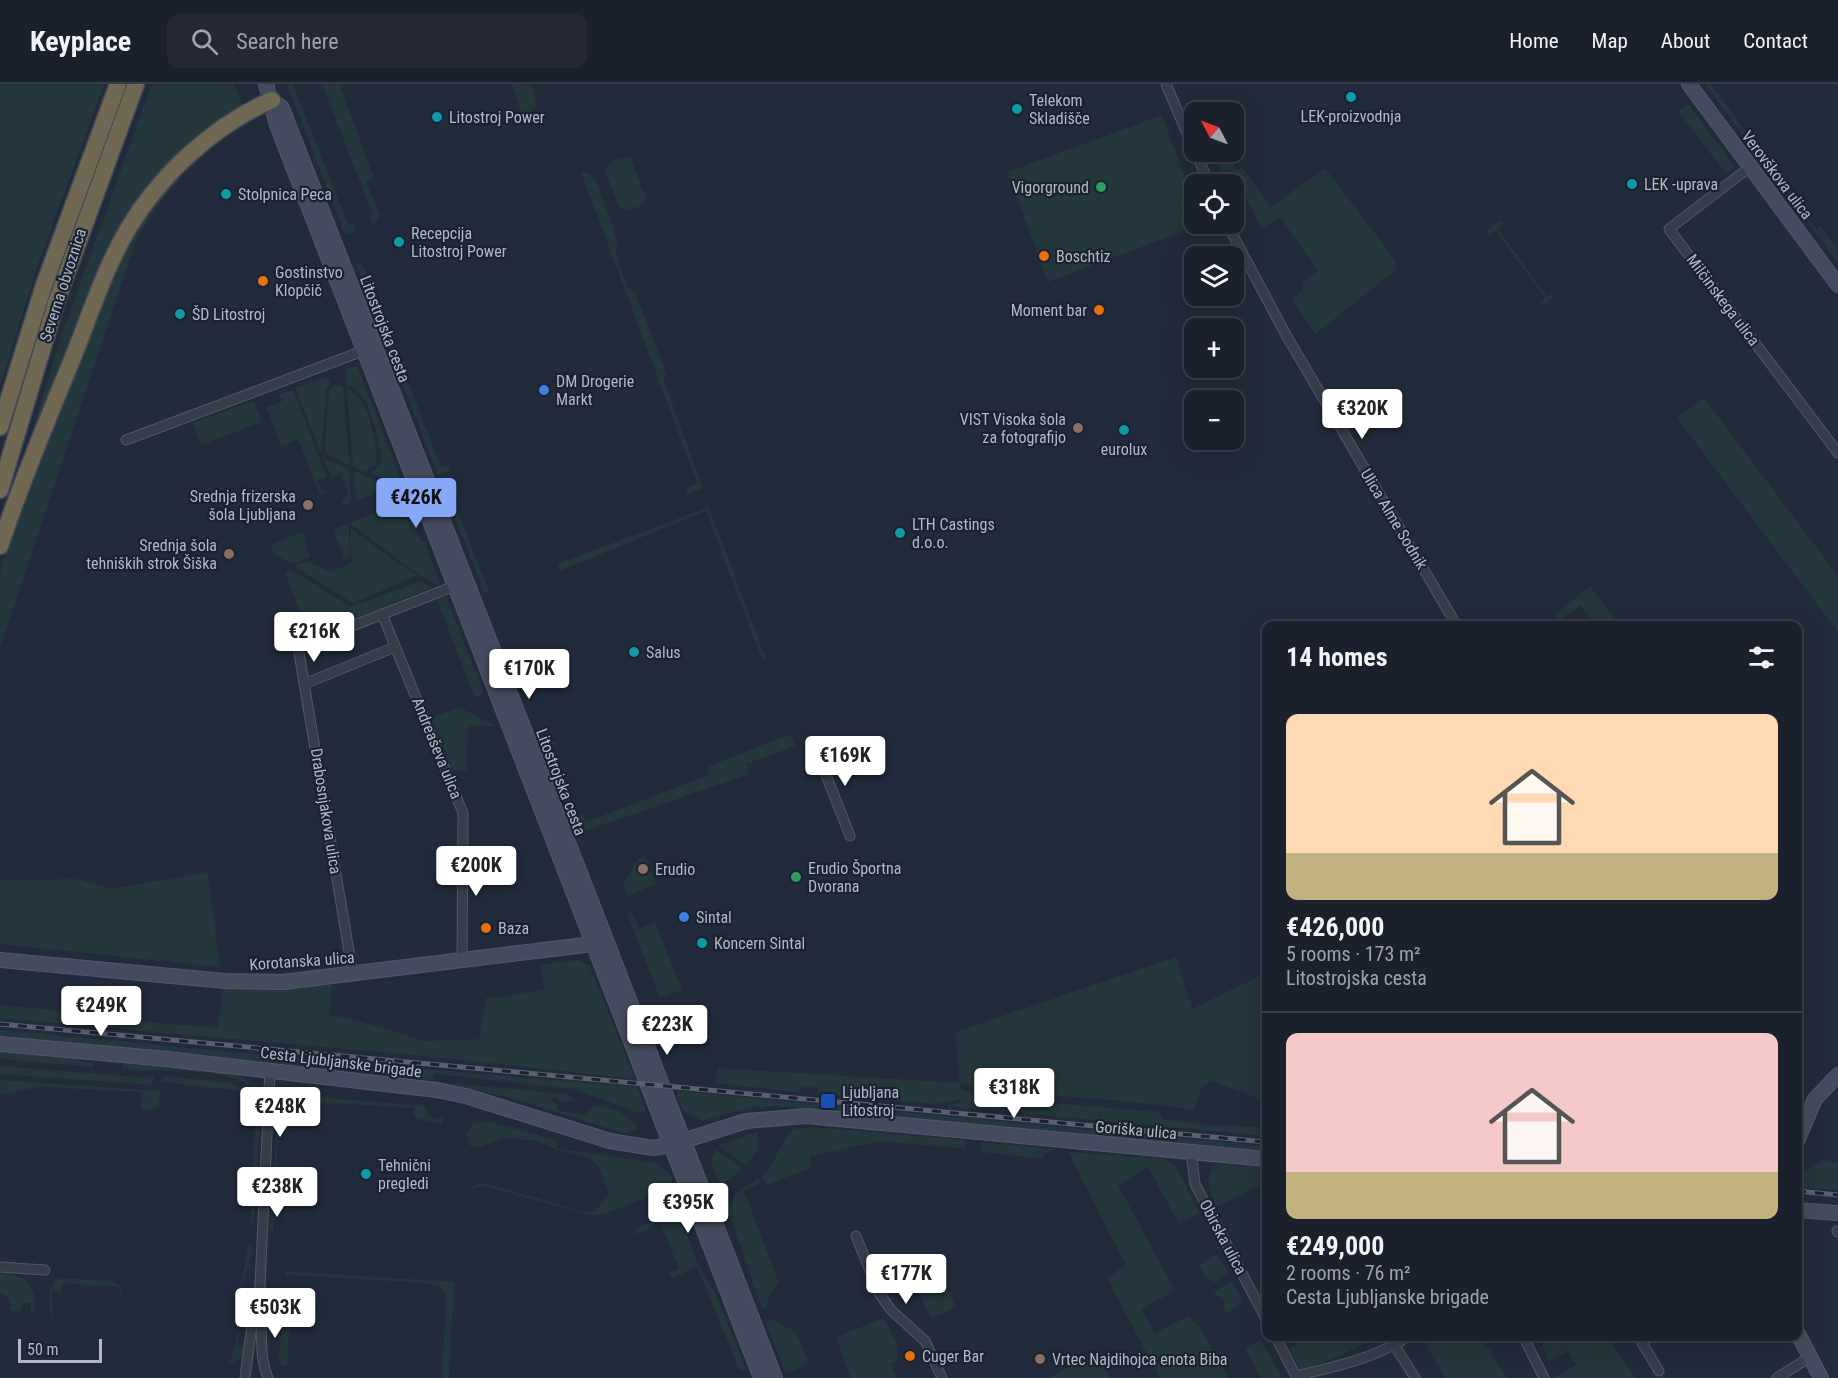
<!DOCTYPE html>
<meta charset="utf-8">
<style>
body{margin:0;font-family:"Roboto Condensed",sans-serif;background:#232834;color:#f1f3f6;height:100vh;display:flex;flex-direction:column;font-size:22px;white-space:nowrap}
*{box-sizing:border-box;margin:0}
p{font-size:20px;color:#9fa3a9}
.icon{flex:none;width:33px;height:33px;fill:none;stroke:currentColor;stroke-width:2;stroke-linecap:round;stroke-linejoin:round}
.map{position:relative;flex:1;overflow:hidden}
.sheet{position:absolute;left:1262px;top:537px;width:540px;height:720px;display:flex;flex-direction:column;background:#1a202c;border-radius:12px;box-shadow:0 6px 24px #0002,0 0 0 2px #383e48}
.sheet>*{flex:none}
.needle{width:39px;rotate:311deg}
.controls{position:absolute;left:1184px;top:18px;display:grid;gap:12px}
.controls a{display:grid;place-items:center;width:60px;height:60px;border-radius:12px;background:#1a202c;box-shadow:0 6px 24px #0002,0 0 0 2px #383e48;font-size:30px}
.scale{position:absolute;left:18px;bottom:15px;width:84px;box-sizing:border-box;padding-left:6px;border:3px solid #b1b8c7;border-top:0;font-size:16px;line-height:21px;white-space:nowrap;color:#b1b8c7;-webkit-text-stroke:4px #1b2230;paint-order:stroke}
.price{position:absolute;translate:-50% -51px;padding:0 14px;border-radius:6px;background:#fff;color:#222;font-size:20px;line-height:39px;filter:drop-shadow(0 2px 3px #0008)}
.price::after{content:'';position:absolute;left:50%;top:36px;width:18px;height:14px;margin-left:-9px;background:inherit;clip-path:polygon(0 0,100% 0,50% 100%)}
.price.selected{background:#86a8f7;color:#111}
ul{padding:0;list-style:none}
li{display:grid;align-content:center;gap:12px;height:318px;padding:0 24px}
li+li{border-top:2px solid #383e48}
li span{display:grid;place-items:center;height:186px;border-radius:12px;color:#555}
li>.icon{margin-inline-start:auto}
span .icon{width:108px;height:108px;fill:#fffc;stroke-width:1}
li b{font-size:26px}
h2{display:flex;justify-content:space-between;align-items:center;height:72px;padding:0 24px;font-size:26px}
header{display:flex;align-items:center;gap:36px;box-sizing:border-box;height:84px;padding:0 30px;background:#1a202c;border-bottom:2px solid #383e48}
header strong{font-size:28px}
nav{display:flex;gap:33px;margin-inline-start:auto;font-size:21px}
.search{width:420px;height:54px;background:#232834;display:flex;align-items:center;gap:15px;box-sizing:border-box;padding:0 21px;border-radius:12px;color:#9fa3a9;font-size:22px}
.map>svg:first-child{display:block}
.green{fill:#24373c}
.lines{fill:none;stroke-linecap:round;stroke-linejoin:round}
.street-casing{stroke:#515866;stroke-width:11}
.secondary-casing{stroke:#515866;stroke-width:16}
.highway-casing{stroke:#414856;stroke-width:19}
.street{stroke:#363d4b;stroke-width:9}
.secondary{stroke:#444b5e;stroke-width:14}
.highway{stroke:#716853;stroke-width:16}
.rail-casing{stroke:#586072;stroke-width:5}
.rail{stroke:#1b2230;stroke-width:3;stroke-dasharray:9;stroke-linecap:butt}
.culture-dot{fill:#0f9aa8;stroke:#1b2230;stroke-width:2}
.leisure-dot{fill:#2e9e5b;stroke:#1b2230;stroke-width:2}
.food-dot{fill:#e8710a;stroke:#1b2230;stroke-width:2}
.shop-dot{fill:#3f7fe0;stroke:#1b2230;stroke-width:2}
.education-dot{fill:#8d6e63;stroke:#1b2230;stroke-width:2}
.transit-dot{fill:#1a4fb4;stroke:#1b2230;stroke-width:2}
.labels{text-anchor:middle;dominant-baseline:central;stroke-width:4.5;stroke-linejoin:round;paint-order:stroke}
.poi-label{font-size:16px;fill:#b1b8c7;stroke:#1b2230;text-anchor:start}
.street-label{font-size:16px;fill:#b1b8c7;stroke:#1b2230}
</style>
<header>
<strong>Keyplace</strong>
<div class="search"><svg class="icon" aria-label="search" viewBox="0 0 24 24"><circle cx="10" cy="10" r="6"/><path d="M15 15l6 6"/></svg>Search here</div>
<nav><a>Home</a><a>Map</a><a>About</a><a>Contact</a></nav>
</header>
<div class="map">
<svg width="1838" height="1294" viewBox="0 0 1838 1294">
<rect width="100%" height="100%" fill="#222b3b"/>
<g class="green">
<polygon points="0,0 104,0 38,180 0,302"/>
<polygon points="152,0 234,0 243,24 145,112 21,384 61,253"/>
<polygon points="287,0 293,0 348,141 354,139 356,143 351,150 345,150"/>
<polygon points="322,0 339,0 374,93 366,97 380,132 374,140 369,134 373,131"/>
<polygon points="511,0 531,0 537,22 524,34"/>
<polygon points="1705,0 1711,0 1799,120 1812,121 1800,126 1817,146 1823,140 1822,144 1836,162 1838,179"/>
<polygon points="1688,20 1734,82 1726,90 1678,27"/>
<polygon points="1162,31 1194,118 1194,140 1202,140 1048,198 1008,88"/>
<path d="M 248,36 L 248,40 C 201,64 164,108 137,154 L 0,563 L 0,491 L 7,457 L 30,392 L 130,152 L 165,105 L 207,64 Z"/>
<polygon points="1226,70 1237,86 1242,83 1271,123 1325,84 1396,177 1396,186 1315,250 1292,214 1303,207 1301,199 1318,187 1280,133 1262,145 1243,109 1223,91 1217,78"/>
<path d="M 630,73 L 646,115 L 641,122 L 625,127 L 619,123 L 605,87 C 610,75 618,74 630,73 Z"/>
<polygon points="581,88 589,89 597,98 618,159 615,167 629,207 635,208 667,291 663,294 703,404 687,411 685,405 697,399"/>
<polygon points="1501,136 1504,140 1498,145 1542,206 1547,213 1554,208 1553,213 1544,221 1538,220 1545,214 1496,147 1489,151 1486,147"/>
<polygon points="362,179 441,383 449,381 449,387 438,391 357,181"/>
<path d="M 357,281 L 401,396 L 395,398 L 370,389 L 381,380 C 383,366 370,319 360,309 C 356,305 352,303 347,302 L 346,286 Z"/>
<polygon points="326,293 331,297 326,304 321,370 296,304"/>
<polygon points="335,301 343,303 349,381 329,372 325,366 329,306"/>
<path d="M 347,305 C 370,314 372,351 377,372 L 376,380 L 365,388 L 353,383 Z"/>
<polygon points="293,306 327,394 317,396 322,407 332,408 320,410 298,355 281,362 266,323 282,318 279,310"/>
<polygon points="1704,314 1838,492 1838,548 1677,334"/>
<polygon points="254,317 262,338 201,361 193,339"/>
<polygon points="323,374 349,385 351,419 346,421 341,419 348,411 340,389 332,395"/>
<polygon points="354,387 393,403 356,417"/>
<polygon points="449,401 455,402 460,408 452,412 489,507 484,508 444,406"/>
<polygon points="408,416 414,430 411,432 421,458 425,458 441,502 424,494 349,439"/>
<polygon points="709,423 766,575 762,576 706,427 560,487 557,480"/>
<polygon points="345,440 349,443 350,474 345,476 333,445"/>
<polygon points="351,445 416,492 353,519 294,482 307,477 330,488 351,479"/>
<polygon points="303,448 310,473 291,480 274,470 271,460"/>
<polygon points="291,486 351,523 421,497 431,504 302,555 301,552 308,549 285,488"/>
<polygon points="1590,502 1620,541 1596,541 1581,521 1559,538 1554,531"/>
<polygon points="446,513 484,610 475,614 437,516"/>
<polygon points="459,623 496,642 468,642 467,687 453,686 432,634"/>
<polygon points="791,650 795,662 746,680 749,690 577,750 541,657 550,655 557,660 549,664 576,732 583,730 586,738 709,691 707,683"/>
<polygon points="646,772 656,800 627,812 623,800 639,774"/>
<polygon points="208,788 220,883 0,860 0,796 77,795 111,805"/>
<polygon points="632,828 639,845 655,838 682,906 660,914 627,830"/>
<polygon points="1176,873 1192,925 1266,889 1266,1017 1211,997 1203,1001 1194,1026 1136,1018 980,1006 961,999 959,1004 977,1011 1003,1015 1159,1028 1163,1035 1210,1041 1266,1043 1266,1052 954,1023 949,1026 949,1021 958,1020 961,1015 935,1020 818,1009 818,1004 801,1002 800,1008 715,999 718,984 960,999 955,948"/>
<polygon points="577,876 589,881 635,995 425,972 0,934 0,921 84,929 87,934 102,938 111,935 218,944 223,904 332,900 329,931 360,937 424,957 479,955 486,914 506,913 544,905 540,881"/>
<polygon points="0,946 251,970 637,1003 646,1027 639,1029 574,1005 435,990 434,996 0,952"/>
<polygon points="0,967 55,971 94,979 94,983 0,975"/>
<path d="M 136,979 C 167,982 237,980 257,1004 C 216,981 168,989 123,985 L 123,980 Z"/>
<polygon points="0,982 138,993 155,992 151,1001 0,990"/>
<polygon points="167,992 230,999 251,1008 161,998 162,994"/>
<polygon points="0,996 160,1007 159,1024 141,1026 141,1008 39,1003 0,1011"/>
<path d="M 445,999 L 567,1010 L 574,1017 L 558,1017 L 557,1013 L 551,1014 L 552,1018 L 557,1019 L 557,1027 L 586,1030 L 593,1022 C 608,1022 632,1031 638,1045 L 623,1049 L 515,1015 Z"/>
<path d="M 677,1007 L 1266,1062 L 1266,1069 L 773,1022 L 749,1024 L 701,1037 L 699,1033 C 684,1031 677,1021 677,1007 Z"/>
<polygon points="294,1011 425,1022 430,1033 438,1035 443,1030 443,1041 413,1033 414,1024 297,1017 295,1034 283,1050 284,1022 292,1019"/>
<polygon points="279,1015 280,1015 273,1149 270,1145"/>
<polygon points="256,1016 259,1016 260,1028 254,1139 250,1144"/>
<polygon points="486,1037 557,1056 557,1064 659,1080 672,1093 675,1115 668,1119 674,1114 670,1105 604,1130 589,1131 485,1102 469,1106 476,1100 488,1100 585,1128 595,1127 609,1111 599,1083 589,1074 558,1066 538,1057 504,1054 479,1063 470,1062 466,1049 473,1040"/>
<path d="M 813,1043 L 965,1056 L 966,1065 L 881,1057 L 810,1072 L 811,1084 L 766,1101 L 762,1092 C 777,1077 779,1059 794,1045 Z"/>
<polygon points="758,1048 757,1066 746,1082 718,1061"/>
<polygon points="981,1058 1056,1065 1047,1068 1042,1075 981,1068"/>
<polygon points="716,1065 743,1085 720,1102 711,1077"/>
<polygon points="1068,1068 1163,1075 1175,1081 1199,1129 1179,1140 1148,1083 1118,1101 1175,1207 1141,1225 1155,1250 1188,1232 1200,1243 1228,1294 1160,1294 1107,1194 1126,1181"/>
<polygon points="1824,1076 1838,1079 1838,1106 1797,1103 1797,1091"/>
<path d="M 1216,1080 L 1266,1084 L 1266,1098 L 1217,1123 C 1211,1109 1202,1092 1216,1080 Z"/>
<polygon points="758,1094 761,1099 744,1107 779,1199 769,1212 767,1222 762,1225 728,1125 736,1110"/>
<polygon points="671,1131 678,1132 678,1138 685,1145 695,1174 717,1213 747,1288 739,1285 697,1183 672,1194 669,1189 679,1185 661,1140 634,1151 636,1144"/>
<polygon points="249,1158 253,1167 241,1206 238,1262 247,1262 250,1213 248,1263 243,1274 229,1280 237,1256 240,1205"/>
<polygon points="1217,1170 1228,1188 1215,1198 1206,1194 1199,1181"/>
<polygon points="286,1187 454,1198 449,1294 442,1294 446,1212 440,1203 427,1199 286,1191"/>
<path d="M 0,1189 C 27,1191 37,1200 35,1228 L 31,1228 L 31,1219 L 22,1219 L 21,1227 L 14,1228 L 8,1224 L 11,1221 L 6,1212 L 0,1209 Z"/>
<path d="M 58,1194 L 113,1197 L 120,1201 L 123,1208 L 120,1211 L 120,1203 L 62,1199 L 61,1208 L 52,1208 L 53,1234 C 47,1224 47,1202 58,1194 Z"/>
<polygon points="944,1197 956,1223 931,1235 919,1209"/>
<polygon points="1231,1197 1244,1218 1225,1229 1223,1215 1213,1209"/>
<polygon points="281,1232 290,1233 287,1282 279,1281"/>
<polygon points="884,1234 899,1264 896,1266 899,1275 890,1280 897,1294 851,1294 836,1253"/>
<polygon points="771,1235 796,1248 808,1277 805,1282 785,1289 766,1238"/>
<path d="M 1303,1253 L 1370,1253 C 1363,1264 1316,1281 1301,1286 L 1289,1265 L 1304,1256 Z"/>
<polygon points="1437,1253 1481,1253 1507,1294 1446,1294 1425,1261"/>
<polygon points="1556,1253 1608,1253 1635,1294 1554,1294 1576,1281 1568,1267 1549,1277 1542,1261"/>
<polygon points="1261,1255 1282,1294 1261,1294 1245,1264"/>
<polygon points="1095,1268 1110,1294 1049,1294"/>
</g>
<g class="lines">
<g class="street-casing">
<g id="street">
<polyline points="1166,0 1194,66"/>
<polyline points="1195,68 1210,100"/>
<polyline points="1750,83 1669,145 1838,369"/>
<polyline points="1227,140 1286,251 1457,542"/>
<polyline points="126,356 368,265"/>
<polyline points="382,530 463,729 462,876"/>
<polyline points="304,600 395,563"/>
<polyline points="815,663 850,752"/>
<polyline points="1797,665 1798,666"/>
<polyline points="353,891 298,563 460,500"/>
<polyline points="1191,1068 1195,1100 1266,1235"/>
<polyline points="1837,1147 1838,1148"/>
<polyline points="856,1152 879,1209 891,1226 925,1257 942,1294"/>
<polyline points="0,1183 45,1186"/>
<polyline points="1275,1252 1297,1294"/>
<polyline points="1523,1252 1544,1294"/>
<polyline points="1638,1252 1659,1287"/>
<polyline points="1395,1262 1415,1294"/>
<path d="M 1296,1292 C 1335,1283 1376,1274 1409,1252"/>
<polyline points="245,1293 252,1242 258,1225"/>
<path d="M 268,1294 C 258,1271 264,1247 259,1223 L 270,986"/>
<polyline points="1777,1294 1810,1273"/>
</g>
</g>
<g class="secondary-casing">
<g id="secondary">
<polyline points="266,0 277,41 761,1294"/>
<polyline points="1689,0 1838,201"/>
<path d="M 272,16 L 282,24 L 287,37 C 449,456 615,874 775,1294"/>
<polyline points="0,876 225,897 283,898 601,859"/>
<polyline points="0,960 167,975 437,1006 466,1012 610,1057 653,1064 670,1061 746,1037 806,1032 1266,1075"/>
<polyline points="1797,1057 1815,1015 1838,991"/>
<polyline points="1797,1126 1838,1129"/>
<polyline points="1797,1248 1821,1294"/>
</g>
</g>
<g class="highway-casing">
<g id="highway">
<polyline points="0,343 44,201 118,0"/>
<polyline points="0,406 57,216 136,0"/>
<path d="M 0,462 C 20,401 45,342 69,283 C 88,238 103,187 128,145 C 160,91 214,41 272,16"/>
</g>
</g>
<use href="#street" class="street"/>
<use href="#secondary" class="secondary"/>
<use href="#highway" class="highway"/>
<g class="rail-casing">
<g id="rail">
<polyline points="0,940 1266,1058"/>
<polyline points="1797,1107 1838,1111"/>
</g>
</g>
<use href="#rail" class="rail"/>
</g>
<g class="culture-dot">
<circle cx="1351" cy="13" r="6"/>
<circle cx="1017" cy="25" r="6"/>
<circle cx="437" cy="33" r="6"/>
<circle cx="1632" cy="100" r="6"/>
<circle cx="226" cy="110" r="6"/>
<circle cx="399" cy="158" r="6"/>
<circle cx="180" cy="230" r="6"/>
<circle cx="1124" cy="346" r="6"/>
<circle cx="900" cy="449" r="6"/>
<circle cx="634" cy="568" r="6"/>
<circle cx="702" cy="859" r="6"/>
<circle cx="366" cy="1090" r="6"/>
</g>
<g class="leisure-dot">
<circle cx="1101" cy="103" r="6"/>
<circle cx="796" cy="793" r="6"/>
</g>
<g class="food-dot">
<circle cx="1044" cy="172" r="6"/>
<circle cx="263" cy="197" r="6"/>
<circle cx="1099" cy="226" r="6"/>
<circle cx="486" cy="844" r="6"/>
<circle cx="910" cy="1272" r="6"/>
</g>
<g class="shop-dot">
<circle cx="544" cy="306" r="6"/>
<circle cx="684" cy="833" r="6"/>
</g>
<g class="education-dot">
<circle cx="1078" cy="344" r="6"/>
<circle cx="308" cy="421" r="6"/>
<circle cx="229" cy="470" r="6"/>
<circle cx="643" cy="785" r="6"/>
<circle cx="1040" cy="1275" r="6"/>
</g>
<rect class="transit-dot" x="820" y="1009" width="16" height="16" rx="3"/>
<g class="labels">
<g class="poi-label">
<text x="1029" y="16">Telekom<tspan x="1029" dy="18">Skladišče</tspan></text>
<text x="1351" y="32" text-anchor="middle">LEK-proizvodnja</text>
<text x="449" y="33">Litostroj Power</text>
<text x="1644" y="100">LEK -uprava</text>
<text x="1089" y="103" text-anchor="end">Vigorground</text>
<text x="238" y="110">Stolpnica Peca</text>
<text x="411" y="149">Recepcija<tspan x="411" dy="18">Litostroj Power</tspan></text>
<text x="1056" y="172">Boschtiz</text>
<text x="275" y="188">Gostinstvo<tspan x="275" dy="18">Klopčič</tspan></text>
<text x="1087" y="226" text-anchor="end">Moment bar</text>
<text x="192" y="230">ŠD Litostroj</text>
<text x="556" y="297">DM Drogerie<tspan x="556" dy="18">Markt</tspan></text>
<text x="1066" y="335" text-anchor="end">VIST Visoka šola<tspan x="1066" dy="18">za fotografijo</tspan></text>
<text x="1124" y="365" text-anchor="middle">eurolux</text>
<text x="296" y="412" text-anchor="end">Srednja frizerska<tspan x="296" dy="18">šola Ljubljana</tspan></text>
<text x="912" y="440">LTH Castings<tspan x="912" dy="18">d.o.o.</tspan></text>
<text x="217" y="461" text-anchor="end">Srednja šola<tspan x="217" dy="18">tehniških strok Šiška</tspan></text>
<text x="646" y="568">Salus</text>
<text x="808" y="784">Erudio Športna<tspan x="808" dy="18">Dvorana</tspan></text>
<text x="655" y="785">Erudio</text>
<text x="696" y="833">Sintal</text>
<text x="498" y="844">Baza</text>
<text x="714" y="859">Koncern Sintal</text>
<text x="842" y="1008">Ljubljana<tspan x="842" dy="18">Litostroj</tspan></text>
<text x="378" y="1081">Tehnični<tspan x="378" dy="18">pregledi</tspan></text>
<text x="922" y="1272">Cuger Bar</text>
<text x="1052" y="1275">Vrtec Najdihojca enota Biba</text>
</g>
<g class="street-label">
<text transform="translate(1777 91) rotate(53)">Verovškova ulica</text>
<text transform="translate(63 201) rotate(-72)">Severna obvoznica</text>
<text transform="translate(1723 216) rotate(53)">Milčinskega ulica</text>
<text transform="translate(385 245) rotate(69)">Litostrojska cesta</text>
<text transform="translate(1394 435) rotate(59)">Ulica Alme Sodnik</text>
<text transform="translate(437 664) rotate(68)">Andreaševa ulica</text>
<text transform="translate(561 698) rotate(69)">Litostrojska cesta</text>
<text transform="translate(326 727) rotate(81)">Drabosnjakova ulica</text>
<text transform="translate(302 877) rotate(-4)">Korotanska ulica</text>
<text transform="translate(341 978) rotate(7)">Cesta Ljubljanske brigade</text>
<text transform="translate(1136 1046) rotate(5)">Goriška ulica</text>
<text transform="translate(1223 1153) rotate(62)">Obirska ulica</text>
</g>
</g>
</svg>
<div class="controls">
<a><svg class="needle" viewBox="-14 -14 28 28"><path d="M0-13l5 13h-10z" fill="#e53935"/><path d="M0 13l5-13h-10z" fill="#9fa3a9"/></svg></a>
<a><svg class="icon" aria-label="locate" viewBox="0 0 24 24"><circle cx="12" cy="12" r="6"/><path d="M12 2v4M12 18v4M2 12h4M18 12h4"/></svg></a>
<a><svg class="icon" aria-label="layers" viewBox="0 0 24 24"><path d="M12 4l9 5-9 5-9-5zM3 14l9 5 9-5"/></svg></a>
<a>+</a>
<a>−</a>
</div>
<div class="scale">50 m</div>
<b class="price" style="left:1362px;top:356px">€320K</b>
<b class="price selected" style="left:416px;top:445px">€426K</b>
<b class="price" style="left:314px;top:579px">€216K</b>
<b class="price" style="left:529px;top:616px">€170K</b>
<b class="price" style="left:845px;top:703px">€169K</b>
<b class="price" style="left:476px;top:813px">€200K</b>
<b class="price" style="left:101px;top:953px">€249K</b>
<b class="price" style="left:667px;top:972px">€223K</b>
<b class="price" style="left:1014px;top:1035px">€318K</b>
<b class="price" style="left:280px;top:1054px">€248K</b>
<b class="price" style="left:277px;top:1134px">€238K</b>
<b class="price" style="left:688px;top:1150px">€395K</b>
<b class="price" style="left:906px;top:1221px">€177K</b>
<b class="price" style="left:275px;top:1255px">€503K</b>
<section class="sheet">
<h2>14 homes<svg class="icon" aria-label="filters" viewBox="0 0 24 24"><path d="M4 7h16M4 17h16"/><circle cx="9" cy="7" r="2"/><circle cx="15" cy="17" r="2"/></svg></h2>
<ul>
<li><span style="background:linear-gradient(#ffd9b3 75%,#c2b280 0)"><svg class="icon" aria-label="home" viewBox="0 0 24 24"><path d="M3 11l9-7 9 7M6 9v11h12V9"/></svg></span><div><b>€426,000</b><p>5 rooms · 173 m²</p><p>Litostrojska cesta</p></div></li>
<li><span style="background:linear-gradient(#f6c9c9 75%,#c2b280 0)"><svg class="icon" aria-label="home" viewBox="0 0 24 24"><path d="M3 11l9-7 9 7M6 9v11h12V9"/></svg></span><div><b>€249,000</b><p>2 rooms · 76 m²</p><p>Cesta Ljubljanske brigade</p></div></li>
</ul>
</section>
</div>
